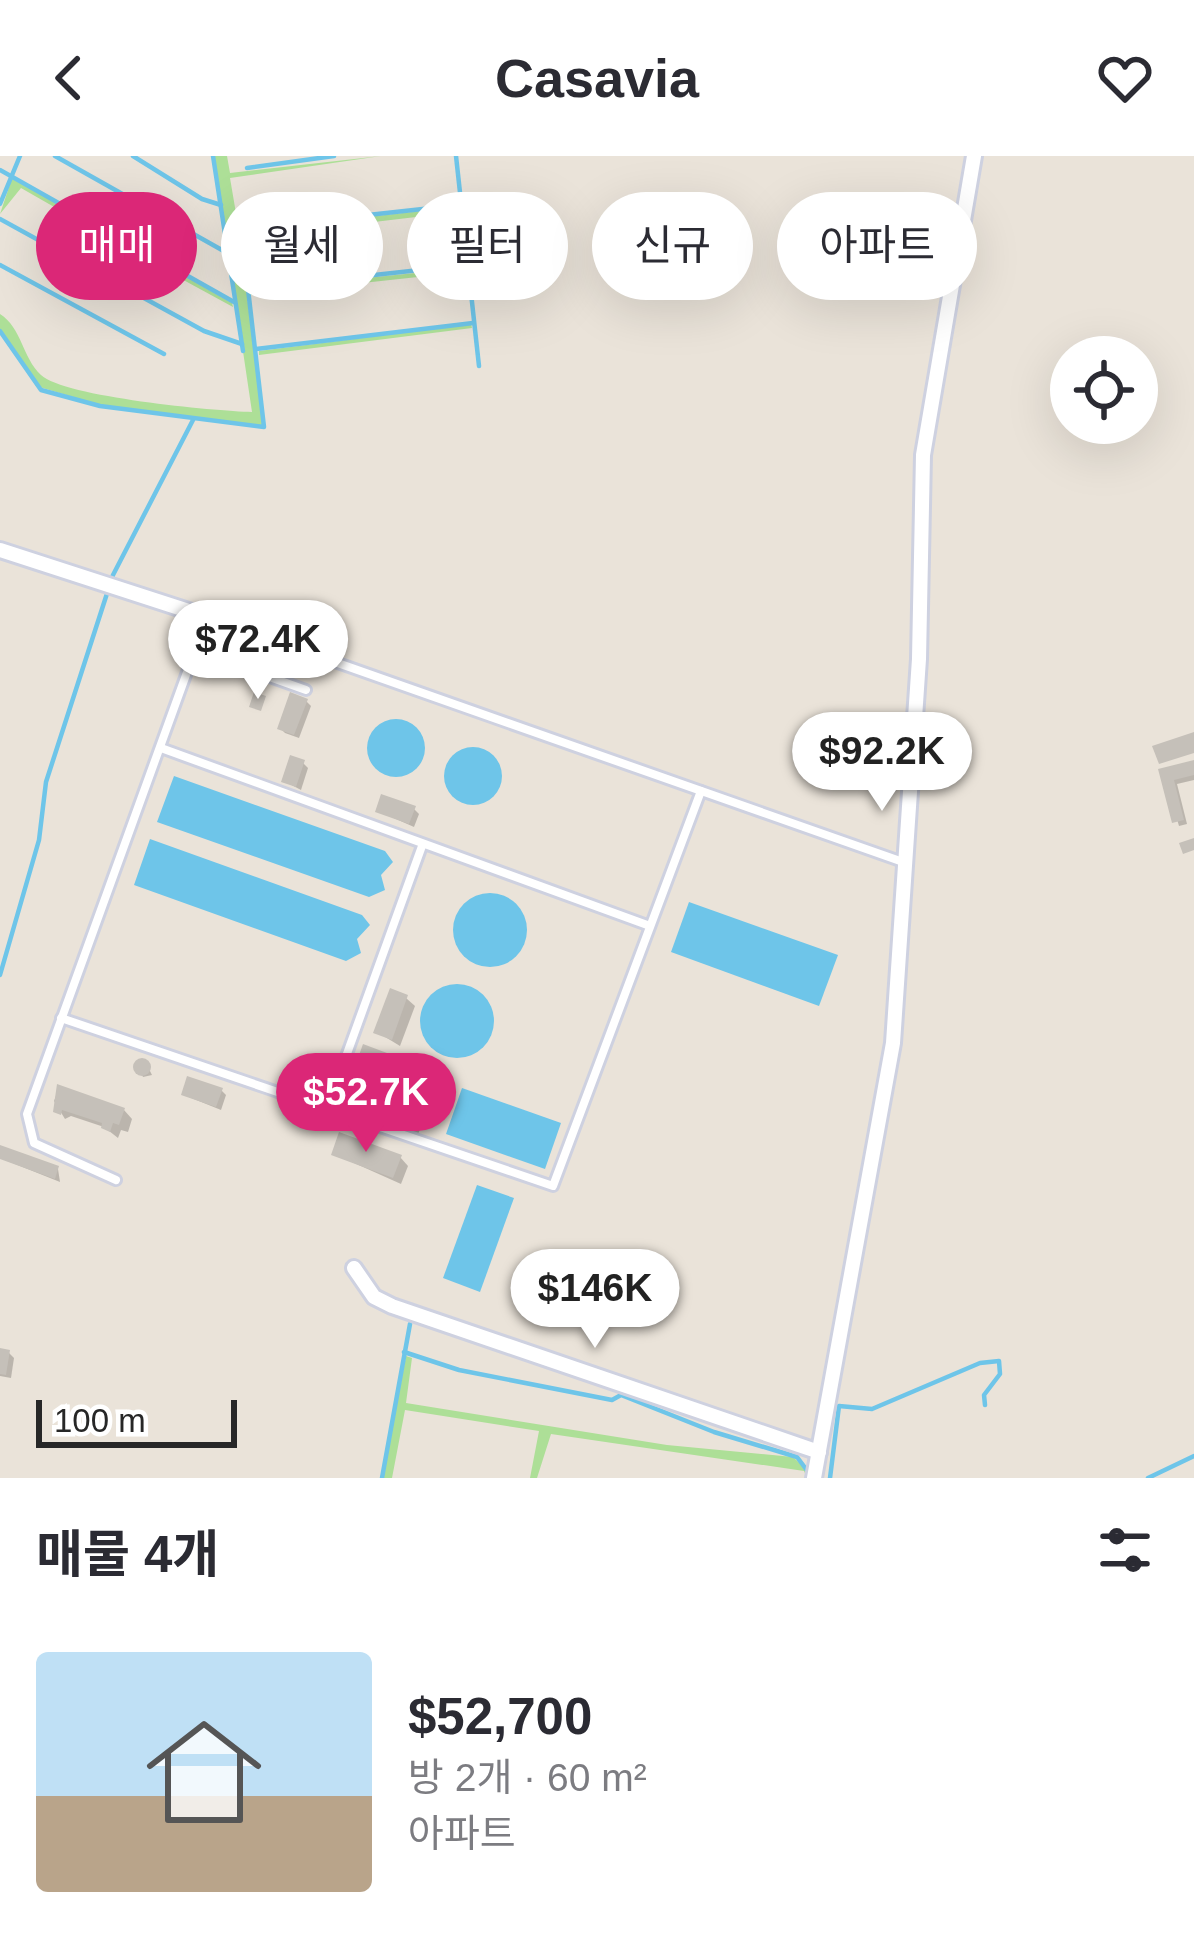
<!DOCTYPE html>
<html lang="ko">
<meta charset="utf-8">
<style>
body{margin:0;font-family:Arial,"Noto Sans KR",sans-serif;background:#f2f2f3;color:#2b2b33;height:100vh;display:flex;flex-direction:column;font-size:45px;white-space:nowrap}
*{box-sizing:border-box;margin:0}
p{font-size:39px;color:#7c7c81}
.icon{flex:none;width:66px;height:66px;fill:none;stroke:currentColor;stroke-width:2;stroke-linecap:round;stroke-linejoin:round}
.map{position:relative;height:1322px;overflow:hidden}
.panel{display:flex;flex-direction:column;background:#fff;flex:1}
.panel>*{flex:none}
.top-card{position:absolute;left:36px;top:36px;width:1122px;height:108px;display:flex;gap:24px}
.fabs{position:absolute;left:1050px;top:180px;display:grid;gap:24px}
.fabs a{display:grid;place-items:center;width:108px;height:108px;border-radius:50%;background:#fff;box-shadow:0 12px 48px #0002;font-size:60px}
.scale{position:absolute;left:36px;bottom:30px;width:201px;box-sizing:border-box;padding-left:12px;border:6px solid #272727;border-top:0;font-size:33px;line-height:42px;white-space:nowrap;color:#272727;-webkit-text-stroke:9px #fff;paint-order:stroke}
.price{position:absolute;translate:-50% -102px;padding:0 27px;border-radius:42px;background:#fff;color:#222;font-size:39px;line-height:78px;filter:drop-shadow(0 3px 6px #0008)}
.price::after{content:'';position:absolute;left:50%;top:72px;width:36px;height:27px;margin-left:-18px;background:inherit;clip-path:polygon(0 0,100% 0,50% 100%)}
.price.on{background:#db2777;color:#fff}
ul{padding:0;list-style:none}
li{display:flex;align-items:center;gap:36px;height:300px;padding:0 36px}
li span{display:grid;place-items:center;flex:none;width:336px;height:240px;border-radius:12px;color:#555}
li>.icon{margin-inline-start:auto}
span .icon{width:144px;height:144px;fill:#fffc;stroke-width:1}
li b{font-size:51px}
h2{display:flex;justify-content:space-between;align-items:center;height:144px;padding:0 36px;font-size:51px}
.tag{padding:0 42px;border-radius:54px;background:#fff;box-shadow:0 12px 48px #0002;font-size:42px;line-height:108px}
.tag.on{background:#db2777;color:#fff}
header{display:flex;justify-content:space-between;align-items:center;height:156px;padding:0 36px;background:#fff;font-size:54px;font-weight:800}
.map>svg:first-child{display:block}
.green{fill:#addf97}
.water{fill:#6ec5e9}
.shadow{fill:#0003}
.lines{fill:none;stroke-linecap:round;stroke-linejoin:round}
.stream{stroke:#6ec5e9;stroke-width:4.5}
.building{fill:#c5c0b9}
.service-casing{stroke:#ced1e0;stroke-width:14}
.minor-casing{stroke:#ced1e0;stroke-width:20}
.service{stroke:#fff;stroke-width:8}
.minor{stroke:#fff;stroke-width:14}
</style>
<header><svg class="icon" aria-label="back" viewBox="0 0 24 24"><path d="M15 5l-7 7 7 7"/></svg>Casavia<svg class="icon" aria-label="heart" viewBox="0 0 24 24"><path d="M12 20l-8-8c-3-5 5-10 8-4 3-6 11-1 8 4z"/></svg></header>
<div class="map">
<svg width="1194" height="1322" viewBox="0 0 1194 1322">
<rect width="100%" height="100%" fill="#eae3d9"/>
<g class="green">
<path d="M 214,0 L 227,0 L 230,17 L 381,0 L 230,22 L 239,75 L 458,51 L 458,56 L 240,82 L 263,270 L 100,249 L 36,230 L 0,174 L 0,158 C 22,172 22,201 41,219 C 64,241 215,255 252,256 Z"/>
<polygon points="12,22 232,147 233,151 143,102 134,104 131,95 21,32 0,58"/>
<polygon points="464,112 464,116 251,139 250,134"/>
<polygon points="471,168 472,172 259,199 259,195"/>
<polygon points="406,1200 412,1202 406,1247 667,1289 793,1301 807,1314 807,1322 804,1315 551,1278 537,1322 530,1322 539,1275 405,1254 392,1322 383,1322"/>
</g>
<g class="water">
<circle cx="396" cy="592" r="29"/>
<circle cx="473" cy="620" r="29"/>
<polygon points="174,620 385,695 393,706 381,719 385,734 369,741 157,666"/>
<polygon points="150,683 362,759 370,769 357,783 361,797 346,805 134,729"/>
<circle cx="490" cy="774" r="37"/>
<polygon points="689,746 838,799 819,850 671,796"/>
<circle cx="457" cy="865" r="37"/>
<polygon points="462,932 561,967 545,1013 446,978"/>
<polygon points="477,1029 514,1042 480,1136 443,1122"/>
</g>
<g class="shadow">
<polygon points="306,545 311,550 299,582 285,577 280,572"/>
<polygon points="303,607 308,612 301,634 284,625"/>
<polygon points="1194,607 1194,624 1177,628 1187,668 1179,670 1163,615"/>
<polygon points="414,653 419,658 414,671 378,655"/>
<polygon points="406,842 415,850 400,890 377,876"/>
<polygon points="385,899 394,907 379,947 413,959 422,968 417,981 352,957 344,949"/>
<polygon points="146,907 152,919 143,921 137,909"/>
<polygon points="59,932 124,954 132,963 128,976 121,974 118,982 104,971 71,960 65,963 54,945"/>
<polygon points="221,934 226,939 221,954 184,939"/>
<polygon points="0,992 58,1013 60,1026 0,1002"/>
<polygon points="334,998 400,1001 408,1010 401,1028"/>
<polygon points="9,1197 14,1202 11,1222 0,1220 0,1205"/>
</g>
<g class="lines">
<g class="stream">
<polyline points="55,0 229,98"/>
<polyline points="133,0 202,43 221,49"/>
<polyline points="213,0 243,195"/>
<polyline points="456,0 479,210"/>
<polyline points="247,12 334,0"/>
<polyline points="0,14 234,146"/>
<polyline points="0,48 20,0"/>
<polyline points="0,63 204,175 242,188"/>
<polyline points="240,73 459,49"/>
<polyline points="0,109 164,198"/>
<polyline points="0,175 41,234 100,250 264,271 248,133 465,109"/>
<polyline points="256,193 473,167"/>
<polyline points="0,819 39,684 46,626 113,419 193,264"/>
<polyline points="404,1196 459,1214 612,1244 621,1239 714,1276 797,1301 809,1317"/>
<polyline points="382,1322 410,1168"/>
<polyline points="830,1322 839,1250 872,1253 980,1207 999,1205 1000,1218 984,1239 985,1249"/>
<polyline points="1148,1322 1194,1300"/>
</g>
</g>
<g class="building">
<polygon points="254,536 266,540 261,555 249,551"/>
<polygon points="290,536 308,543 294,579 277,573"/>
<polygon points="1194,576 1194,597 1159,608 1152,590"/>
<polygon points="290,599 305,604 296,631 281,626"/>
<polygon points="1194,604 1194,619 1174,624 1184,664 1172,667 1158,613"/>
<polygon points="381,638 416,650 409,668 375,656"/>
<polygon points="1194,682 1194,694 1183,698 1179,687"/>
<polygon points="390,832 408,839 392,884 373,877"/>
<polygon points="363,888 387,897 371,940 415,957 408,974 341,950"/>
<circle cx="142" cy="911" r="9"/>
<polygon points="187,920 223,932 216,951 181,939"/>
<polygon points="57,928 125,952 119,969 113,967 110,976 101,972 102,967 62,954 61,959 53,956"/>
<polygon points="339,976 402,999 393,1022 331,999"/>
<polygon points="0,989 59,1010 55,1023 0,1003"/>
<polygon points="0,1192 10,1194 6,1219 0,1218"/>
</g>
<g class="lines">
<g class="service-casing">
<g id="service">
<polyline points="194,494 306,534"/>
<polyline points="161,592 650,770"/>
<polyline points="61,862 553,1030 701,635"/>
<polyline points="327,953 422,690"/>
<polyline points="116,1024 34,987 27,958 207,461 903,706"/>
</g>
</g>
<g class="minor-casing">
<g id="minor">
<polyline points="0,394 207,461"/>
<polyline points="354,1112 374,1141 392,1150 819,1296"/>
<polyline points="814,1322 893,887 919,503 923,299 974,0"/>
</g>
</g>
<use href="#service" class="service"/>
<use href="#minor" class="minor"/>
</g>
</svg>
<div class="fabs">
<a><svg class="icon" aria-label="locate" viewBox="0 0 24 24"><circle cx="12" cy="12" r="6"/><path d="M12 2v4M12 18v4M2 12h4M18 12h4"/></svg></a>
</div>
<div class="scale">100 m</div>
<b class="price" style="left:258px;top:546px">$72.4K</b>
<b class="price" style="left:882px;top:658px">$92.2K</b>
<b class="price on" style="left:366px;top:999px">$52.7K</b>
<b class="price" style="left:595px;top:1195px">$146K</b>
<div class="top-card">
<a class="tag on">매매</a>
<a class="tag">월세</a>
<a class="tag">필터</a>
<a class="tag">신규</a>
<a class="tag">아파트</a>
</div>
</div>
<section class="panel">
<h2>매물 4개<svg class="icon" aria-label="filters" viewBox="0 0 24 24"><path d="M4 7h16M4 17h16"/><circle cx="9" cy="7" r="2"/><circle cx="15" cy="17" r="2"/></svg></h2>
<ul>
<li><span style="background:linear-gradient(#bfe0f5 60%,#b9a48a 0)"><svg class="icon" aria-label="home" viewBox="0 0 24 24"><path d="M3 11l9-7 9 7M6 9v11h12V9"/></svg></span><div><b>$52,700</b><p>방 2개 · 60 m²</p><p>아파트</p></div></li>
</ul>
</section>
